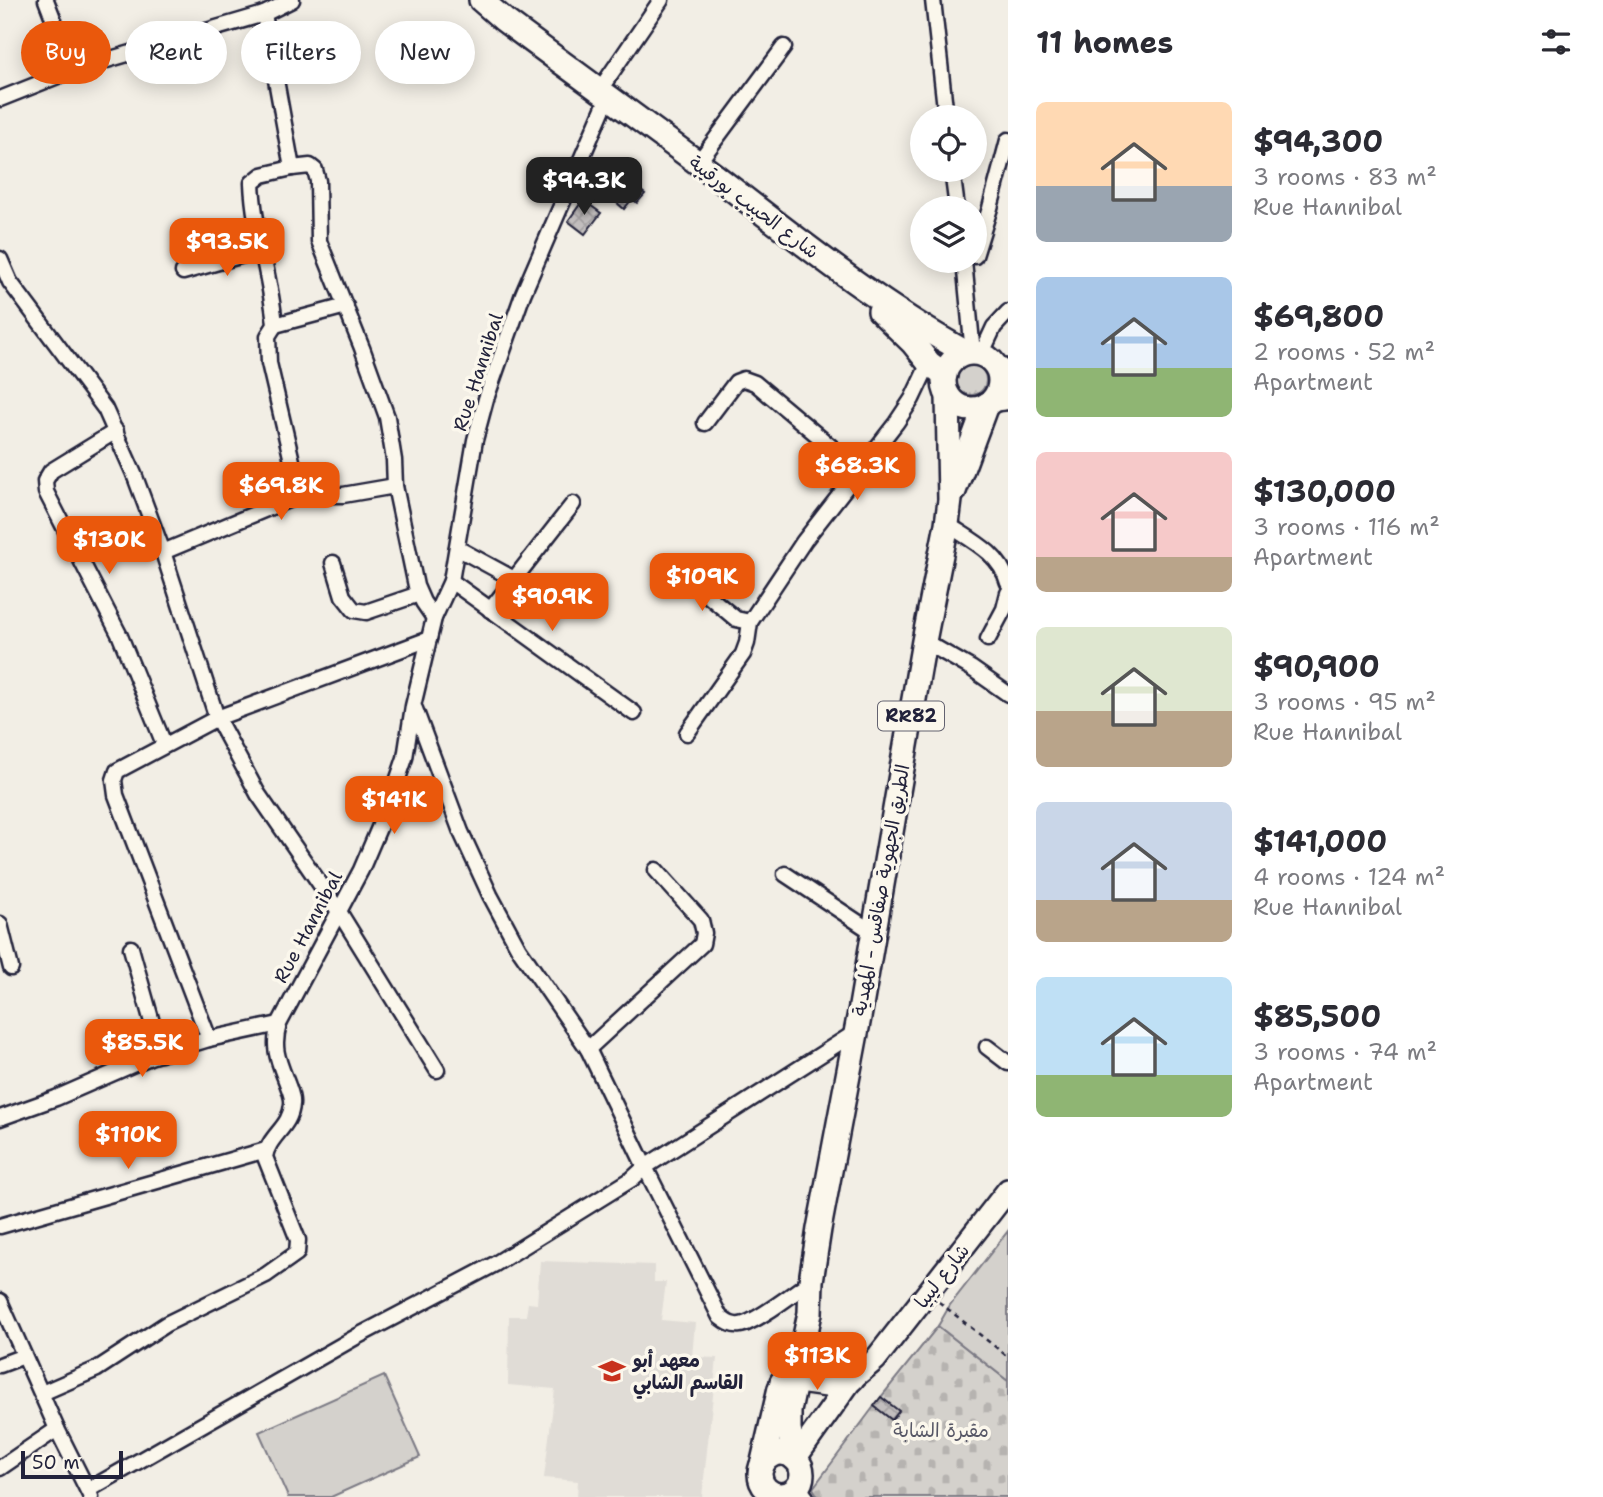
<!DOCTYPE html>
<meta charset="utf-8">
<style>
body{margin:0;font-family:"Shantell Sans","Playpen Sans Arabic",sans-serif;background:#f7f7f7;color:#2b2b33;height:100vh;display:flex;flex-direction:column;font-size:26px;white-space:nowrap}
*{box-sizing:border-box;margin:0}
p{font-size:23px;color:#7c7c81}
.icon{flex:none;width:38px;height:38px;fill:none;stroke:currentColor;stroke-width:2;stroke-linecap:round;stroke-linejoin:round}
.map{position:relative;flex:1;overflow:hidden}
.details{display:flex;flex-direction:column;background:#fff;width:595px}
.details>*{flex:none}
.top-card{position:absolute;left:21px;top:21px;width:665px;height:63px;display:flex;gap:14px}
.controls{position:absolute;left:910px;top:105px;display:grid;gap:14px}
.controls a{display:grid;place-items:center;width:77px;height:77px;border-radius:50%;background:#fff;box-shadow:0 4px 18px #0003;font-size:35px}
.scale{position:absolute;left:21px;bottom:18px;width:102px;box-sizing:border-box;padding-left:7px;border:4px solid #22223b;border-top:0;font-size:19px;line-height:24px;white-space:nowrap;color:#22223b;-webkit-text-stroke:5px #fbf7ec;paint-order:stroke}
.price{position:absolute;translate:-50% -60px;padding:0 16px;border-radius:14px;background:#ea580c;color:#fff;font-size:23px;line-height:46px;filter:drop-shadow(0 2px 4px #0008)}
.price::after{content:'';position:absolute;left:50%;top:42px;width:21px;height:16px;margin-left:-10px;background:inherit;clip-path:polygon(0 0,100% 0,50% 100%)}
.price.active{background:#222;color:#fff}
ul{padding:0;list-style:none}
li{display:flex;align-items:center;gap:21px;height:175px;padding:0 28px}
li span{display:grid;place-items:center;flex:none;width:196px;height:140px;border-radius:10px;color:#555}
li>.icon{margin-inline-start:auto}
span .icon{width:84px;height:84px;fill:#fffc;stroke-width:1}
li b{font-size:30px}
h2{display:flex;justify-content:space-between;align-items:center;height:84px;padding:0 28px;font-size:30px}
.chip{padding:0 24px;border-radius:32px;background:#fff;box-shadow:0 4px 18px #0003;font-size:24px;line-height:63px}
.chip.active{background:#ea580c;color:#fff}
main{display:flex;flex:1;min-height:0}
.map>svg:first-child{display:block}
.built{fill:#e0dcd6}
.grass{fill:url(#grass-tufts);stroke:#7b7a84;stroke-width:2}
.cemetery{fill:url(#cemetery-stones);stroke:#7b7a84;stroke-width:2}
.pitch{fill:#d4d1cc;stroke:#7b7a84;stroke-width:2}
.building{fill:url(#building-cross-hatch);stroke:#22223b;stroke-width:2}
.lines{fill:none;stroke-linecap:round;stroke-linejoin:round}
.minor-casing{stroke:#22223b;stroke-width:19}
.tertiary-casing{stroke:#22223b;stroke-width:23}
.secondary-casing{stroke:#22223b;stroke-width:26}
.primary-casing{stroke:#22223b;stroke-width:28}
.path{stroke:#22223b;stroke-width:2.5;stroke-dasharray:5 5;stroke-linecap:butt}
.minor{stroke:#fbf7ec;stroke-width:14}
.tertiary{stroke:#fbf7ec;stroke-width:18}
.secondary{stroke:#fbf7ec;stroke-width:21}
.primary{stroke:#fbf7ec;stroke-width:23}
.labels{text-anchor:middle;dominant-baseline:central;stroke-width:7;stroke-linejoin:round;paint-order:stroke}
.shield{fill:#fbf7ec;stroke:#636270;stroke-width:2}
.shield-label{font-size:18px;font-weight:bold;fill:#22223b}
.street-label{font-size:19px;fill:#22223b;stroke:#fbf7ec}
.poi-label{font-size:19px;font-weight:bold;fill:#22223b;stroke:#fbf7ec;text-anchor:start}
.park-label{font-size:19px;fill:#575766;stroke:#fbf7ec}
</style>
<main>
<div class="map">
<svg width="1008" height="1497" viewBox="0 0 1008 1497">
<defs>
<pattern id="grass-tufts" width="24" height="20" patternUnits="userSpaceOnUse" patternTransform="scale(1.75)"><rect width="24" height="20" fill="#d4d1cc"/><path d="M3 7l-1-3M5 7V3M7 7l1-3M15 17l-1-3M17 17v-4M19 17l1-3" fill="none" stroke="#b6b3b0"/></pattern>
<pattern id="cemetery-stones" width="16" height="16" patternUnits="userSpaceOnUse" patternTransform="scale(1.75)"><rect width="16" height="16" fill="#d4d1cc"/><path d="M2 7V4a2 2 0 0 1 4 0v3zM10 15v-3a2 2 0 0 1 4 0v3z" fill="#b6b3b0"/></pattern>
<pattern id="building-cross-hatch" width="8" height="8" patternUnits="userSpaceOnUse" patternTransform="scale(1.75)"><rect width="8" height="8" fill="#c2bebe"/><path d="M0 0l8 8M0 8l8-8" fill="none" stroke="#a6a3a4"/></pattern>
</defs>
<rect width="100%" height="100%" fill="#f2eee5"/>
<filter id="ink" filterUnits="userSpaceOnUse"><feTurbulence type="fractalNoise" baseFrequency=".0143" numOctaves="2"/><feDisplacementMap in="SourceGraphic" scale="14" xChannelSelector="R" yChannelSelector="G"/><feConvolveMatrix kernelMatrix="1 2 1 2 8 2 1 2 1" color-interpolation-filters="sRGB"/></filter>
<g filter="url(#ink)">
<polygon class="built" points="540,1261 654,1265 654,1282 666,1282 661,1320 695,1323 692,1357 717,1358 702,1497 577,1497 578,1481 544,1478 555,1389 508,1385 509,1316 526,1316 528,1303 537,1304"/>
<circle class="grass" cx="971" cy="380" r="15"/>
<polygon class="cemetery" points="938,1326 1008,1381 1008,1497 818,1497 813,1488 881,1397"/>
<g class="pitch">
<polygon points="1008,1231 1008,1381 938,1326 950,1305"/>
<polygon points="384,1376 420,1457 331,1497 288,1497 259,1432"/>
</g>
<g class="building">
<polygon points="617,173 645,194 637,203 632,199 624,209 616,202 623,192 610,182"/>
<polygon points="583,200 601,213 585,234 568,221"/>
<polygon points="881,1397 899,1411 892,1420 874,1406"/>
</g>
<g class="lines">
<g class="minor-casing">
<g id="minor">
<polyline points="46,0 73,70"/>
<polyline points="933,0 946,117"/>
<polyline points="264,14 292,168 310,166 315,170 318,181 319,241 362,348 387,417 394,460 395,486 416,586 423,602 434,618"/>
<polyline points="599,91 661,0"/>
<polyline points="0,99 73,70 264,14 292,0"/>
<polyline points="698,163 784,47"/>
<path d="M 292,168 L 262,175 L 252,183 C 254,231 271,277 275,325 L 268,336 L 269,363 L 300,495"/>
<polyline points="952,170 957,208"/>
<polyline points="975,256 990,208 1008,140"/>
<polyline points="0,259 10,282 105,409 134,474 163,552 217,718 258,794 338,910 437,1070"/>
<polyline points="964,261 973,353"/>
<polyline points="183,272 261,250"/>
<polyline points="275,325 346,306"/>
<polyline points="981,355 994,327 1008,312"/>
<polyline points="705,423 736,382 744,379 755,383 860,471"/>
<polyline points="116,431 51,471 45,481 46,492 120,636 164,744"/>
<path d="M 947,524 C 971,540 1000,553 1008,583"/>
<polyline points="457,548 514,579"/>
<polyline points="163,552 300,495 343,495 395,486"/>
<polyline points="333,563 343,596 354,610 366,612 419,594"/>
<polyline points="669,563 736,619 750,622"/>
<polyline points="451,581 634,713"/>
<polyline points="490,610 573,504"/>
<polyline points="988,639 1004,609 1008,593"/>
<polyline points="924,641 971,668 1008,694"/>
<polyline points="415,709 461,832 490,895 519,949 588,1049 645,1167 856,1032"/>
<polyline points="687,733 743,654 747,643 750,622 804,541 896,423 912,399 929,363"/>
<polyline points="785,874 874,933"/>
<polyline points="0,924 11,968"/>
<polyline points="131,948 161,1054"/>
<polyline points="209,1039 116,795 114,780 117,771 217,718 429,639"/>
<polyline points="987,1047 1008,1063"/>
<polyline points="588,1049 702,944 704,933 701,920 656,870"/>
<polyline points="0,1118 56,1098 150,1057 209,1039 279,1024"/>
<polyline points="0,1226 266,1150"/>
<polyline points="0,1301 57,1429 91,1497"/>
<polyline points="0,1365 24,1356"/>
<path d="M 42,1393 L 97,1369 L 166,1324 L 266,1275 L 297,1253 L 298,1240 L 265,1157 C 268,1136 291,1127 292,1104 C 293,1097 289,1089 287,1083 C 278,1060 272,1048 279,1024 L 361,870 L 390,802 L 405,758 L 413,706 L 434,618 L 451,581 L 475,440 L 486,399 L 523,294 L 608,97"/>
<polyline points="0,1468 57,1429"/>
<polyline points="798,1486 806,1497"/>
<path d="M 88,1490 L 356,1337 L 495,1264 L 632,1179 L 645,1167 L 720,1317 C 727,1322 731,1326 740,1325 C 756,1323 796,1291 811,1281"/>
</g>
</g>
<g class="tertiary-casing">
<g id="tertiary">
<polyline points="992,362 1008,372"/>
<polyline points="991,402 1008,400"/>
</g>
</g>
<g class="secondary-casing">
<polyline id="secondary" points="795,1459 852,1379 875,1360 1008,1190"/>
</g>
<g class="primary-casing">
<g id="primary">
<path d="M 481,0 L 504,20 C 574,72 645,123 714,175 C 796,238 877,304 967,353"/>
<polyline points="880,311 913,343 929,363 945,375"/>
<circle cx="972" cy="381" r="28"/>
<polyline points="954,491 986,405"/>
<polyline points="782,1382 792,1380 827,1385 852,1379"/>
<circle cx="781" cy="1474" r="21"/>
<polyline points="795,1459 789,1429 789,1411 810,1313 811,1281 819,1229 860,1012 924,641 947,524 950,500 948,396"/>
<polyline points="762,1466 780,1388"/>
</g>
</g>
<polyline class="path" points="939,1302 1008,1357"/>
<use href="#minor" class="minor"/>
<use href="#tertiary" class="tertiary"/>
<use href="#secondary" class="secondary"/>
<use href="#primary" class="primary"/>
</g>
</g>
<defs>
<g id="school-bare" transform="scale(2.1)"><path d="M0-5L7-2L0 1L-7-2ZM-4 1L0 2.5L4 1V4Q0 6-4 4Z" fill="#c8321e" stroke="#fbf7ec" stroke-width="2.5" paint-order="stroke"/></g>
</defs>
<g fill-rule="evenodd">
<use href="#school-bare" x="612" y="1371"/>
</g>
<g class="labels">
<rect class="shield" x="878" y="701.5" width="66" height="29" rx="5"/>
<g class="shield-label">
<text x="911" y="716">RR82</text>
</g>
<g class="street-label">
<text transform="translate(754 207) rotate(37)">شارع الحبيب بورقيبة</text>
<text transform="translate(478 372) rotate(-72)">Rue Hannibal</text>
<text transform="translate(881 890) rotate(-80)">الطريق الجهوية صفاقس - المهدية</text>
<text transform="translate(308 927) rotate(-62)">Rue Hannibal</text>
<text transform="translate(942 1276) rotate(-52)">شارع ليبيا</text>
</g>
<g class="poi-label">
<text x="633" y="1360">معهد أبو<tspan x="633" dy="22">القاسم الشابي</tspan></text>
</g>
<g class="park-label">
<text x="941" y="1430">مقبرة الشابة</text>
</g>
</g>
</svg>
<div class="controls">
<a><svg class="icon" aria-label="locate" viewBox="0 0 24 24"><circle cx="12" cy="12" r="6"/><path d="M12 2v4M12 18v4M2 12h4M18 12h4"/></svg></a>
<a><svg class="icon" aria-label="layers" viewBox="0 0 24 24"><path d="M12 4l9 5-9 5-9-5zM3 14l9 5 9-5"/></svg></a>
</div>
<div class="scale">50 m</div>
<b class="price active" style="left:584px;top:217px">$94.3K</b>
<b class="price" style="left:227px;top:278px">$93.5K</b>
<b class="price" style="left:857px;top:502px">$68.3K</b>
<b class="price" style="left:281px;top:522px">$69.8K</b>
<b class="price" style="left:109px;top:576px">$130K</b>
<b class="price" style="left:702px;top:613px">$109K</b>
<b class="price" style="left:552px;top:633px">$90.9K</b>
<b class="price" style="left:394px;top:836px">$141K</b>
<b class="price" style="left:142px;top:1079px">$85.5K</b>
<b class="price" style="left:128px;top:1171px">$110K</b>
<b class="price" style="left:817px;top:1392px">$113K</b>
<div class="top-card">
<a class="chip active">Buy</a>
<a class="chip">Rent</a>
<a class="chip">Filters</a>
<a class="chip">New</a>
</div>
</div>
<section class="details">
<h2>11 homes<svg class="icon" aria-label="filters" viewBox="0 0 24 24"><path d="M4 7h16M4 17h16"/><circle cx="9" cy="7" r="2"/><circle cx="15" cy="17" r="2"/></svg></h2>
<ul>
<li><span style="background:linear-gradient(#ffd9b3 60%,#9aa5b1 0)"><svg class="icon" aria-label="home" viewBox="0 0 24 24"><path d="M3 11l9-7 9 7M6 9v11h12V9"/></svg></span><div><b>$94,300</b><p>3 rooms · 83 m²</p><p>Rue Hannibal</p></div></li>
<li><span style="background:linear-gradient(#a9c7e8 65%,#8fb573 0)"><svg class="icon" aria-label="home" viewBox="0 0 24 24"><path d="M3 11l9-7 9 7M6 9v11h12V9"/></svg></span><div><b>$69,800</b><p>2 rooms · 52 m²</p><p>Apartment</p></div></li>
<li><span style="background:linear-gradient(#f6c9c9 75%,#b9a48a 0)"><svg class="icon" aria-label="home" viewBox="0 0 24 24"><path d="M3 11l9-7 9 7M6 9v11h12V9"/></svg></span><div><b>$130,000</b><p>3 rooms · 116 m²</p><p>Apartment</p></div></li>
<li><span style="background:linear-gradient(#dfe7d0 60%,#b9a48a 0)"><svg class="icon" aria-label="home" viewBox="0 0 24 24"><path d="M3 11l9-7 9 7M6 9v11h12V9"/></svg></span><div><b>$90,900</b><p>3 rooms · 95 m²</p><p>Rue Hannibal</p></div></li>
<li><span style="background:linear-gradient(#c9d6e8 70%,#b9a48a 0)"><svg class="icon" aria-label="home" viewBox="0 0 24 24"><path d="M3 11l9-7 9 7M6 9v11h12V9"/></svg></span><div><b>$141,000</b><p>4 rooms · 124 m²</p><p>Rue Hannibal</p></div></li>
<li><span style="background:linear-gradient(#bfe0f5 70%,#8fb573 0)"><svg class="icon" aria-label="home" viewBox="0 0 24 24"><path d="M3 11l9-7 9 7M6 9v11h12V9"/></svg></span><div><b>$85,500</b><p>3 rooms · 74 m²</p><p>Apartment</p></div></li>
</ul>
</section>
</main>
